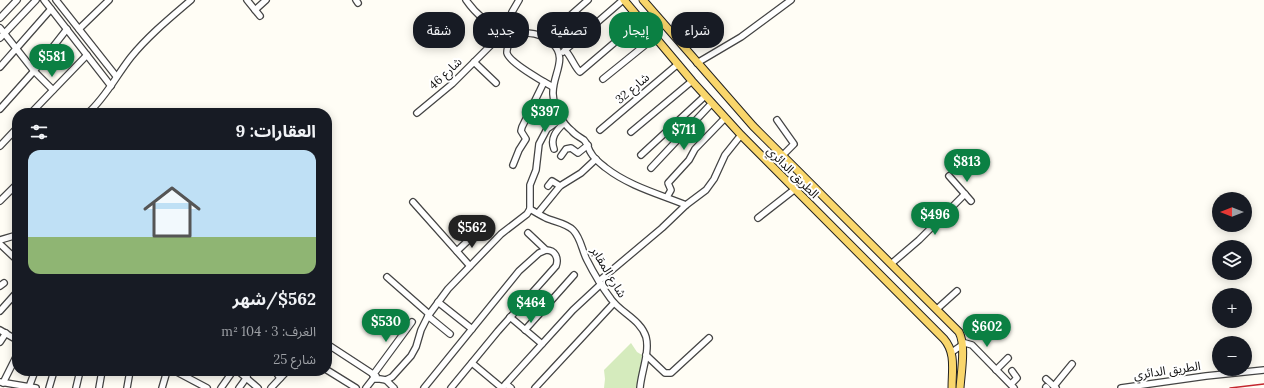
<!DOCTYPE html>
<html lang="ar">
<meta charset="utf-8">
<style>
body{margin:0;font-family:Lora,"Noto Sans Arabic",serif;background:#242831;color:#f1f3f6;direction:rtl;height:100vh;display:flex;flex-direction:column;font-size:15px;white-space:nowrap}
*{box-sizing:border-box;margin:0}
p{font-size:13px;color:#9ea1a6}
.icon{flex:none;width:22px;height:22px;fill:none;stroke:currentColor;stroke-width:2;stroke-linecap:round;stroke-linejoin:round}
.map{position:relative;flex:1;overflow:hidden;direction:ltr}
.side{position:absolute;left:12px;top:108px;width:320px;height:268px;display:flex;flex-direction:column;background:#171b24;border-radius:16px;box-shadow:0 2px 10px #0003;direction:rtl}
.side>*{flex:none}
.guide{position:absolute;left:344px;top:12px;width:380px;height:36px;direction:rtl;display:flex;gap:8px}
.needle{width:26px;rotate:270deg}
.controls{position:absolute;left:1212px;top:192px;display:grid;gap:8px}
.controls a{display:grid;place-items:center;width:40px;height:40px;border-radius:50%;background:#171b24;box-shadow:0 2px 10px #0003;font-size:20px}
.price{position:absolute;translate:-50% -34px;padding:0 9px;border-radius:14px;background:#0b8043;color:#fff;font-size:13px;line-height:26px;filter:drop-shadow(0 1px 2px #0008)}
.price::after{content:'';position:absolute;left:50%;top:24px;width:12px;height:9px;margin-left:-6px;background:inherit;clip-path:polygon(0 0,100% 0,50% 100%)}
.price.on{background:#222;color:#fff}
ul{padding:0;list-style:none}
li{display:grid;align-content:center;gap:8px;height:212px;padding:0 16px}
li+li{border-top:1px solid #363941}
li span{display:grid;place-items:center;height:124px;border-radius:12px;color:#555}
li>.icon{margin-inline-start:auto}
span .icon{width:72px;height:72px;fill:#fffc;stroke-width:1}
li b{font-size:17px}
h2{display:flex;justify-content:space-between;align-items:center;height:48px;padding:0 16px;font-size:17px}
.tag{padding:0 14px;border-radius:16px;background:#171b24;box-shadow:0 2px 10px #0003;font-size:14px;line-height:36px}
.tag.on{background:#0b8043;color:#fff}
.map>svg:first-child{display:block}
.green{fill:#d5ebbd}
.lines{fill:none;stroke-linecap:round;stroke-linejoin:round}
.minor-casing{stroke:#444;stroke-width:8}
.major-casing{stroke:#222;stroke-width:9}
.minor{stroke:#fff;stroke-width:5.5}
.major{stroke:#f9d66b;stroke-width:7}
.rail{stroke:#c4262e;stroke-width:1.5}
.labels{text-anchor:middle;dominant-baseline:central;stroke-width:4;stroke-linejoin:round;paint-order:stroke}
.street-label{font-size:12px;fill:#111;stroke:#fff}
</style>
<div class="map">
<svg width="1264" height="388" viewBox="0 0 1264 388">
<rect width="100%" height="100%" fill="#fffdf5"/>
<polygon class="green" points="631,343 637,352 642,355 638,388 604,388 605,379 604,370"/>
<g class="lines">
<g class="minor-casing">
<g id="minor">
<polyline points="44,0 111,86"/>
<polyline points="56,0 116,76"/>
<polyline points="247,0 260,16"/>
<polyline points="356,0 358,3"/>
<path d="M 466,0 C 475,13 490,27 506,31 C 523,35 537,29 552,43 C 569,58 552,75 553,94 C 554,108 561,122 572,131 C 575,135 580,137 584,140 C 588,144 588,149 591,153 C 594,159 601,164 606,168 C 629,186 659,194 686,205"/>
<polyline points="255,10 266,0"/>
<polyline points="512,12 519,0"/>
<polyline points="0,18 17,0"/>
<polyline points="0,28 34,71 53,90"/>
<polyline points="79,29 109,0"/>
<path d="M 512,32 C 511,37 506,50 507,53 C 509,62 544,82 553,87"/>
<polyline points="0,38 36,0"/>
<polyline points="548,40 572,14 588,0"/>
<path d="M 565,50 C 571,56 575,68 580,72 L 641,20"/>
<polyline points="563,52 623,0"/>
<polyline points="474,62 496,83"/>
<polyline points="697,63 741,37 791,0"/>
<polyline points="0,67 51,9"/>
<polyline points="603,79 655,37"/>
<polyline points="0,109 34,71 67,29"/>
<polyline points="31,113 87,55"/>
<path d="M 88,113 C 106,97 116,76 131,57 C 149,35 170,18 191,0"/>
<polyline points="417,113 452,84 491,45 502,29"/>
<polyline points="777,120 794,144 782,156"/>
<polyline points="600,130 678,64"/>
<polyline points="631,132 692,81"/>
<polyline points="0,146 17,128"/>
<path d="M 554,149 C 550,138 556,131 564,123"/>
<polyline points="641,155 705,96"/>
<polyline points="561,156 566,149 571,148 578,153 588,145"/>
<polyline points="513,165 519,150 526,139 521,131 522,127 544,82"/>
<polyline points="651,168 712,103"/>
<polyline points="949,176 971,201"/>
<polyline points="548,186 552,181 560,186"/>
<polyline points="667,197 671,190 668,183 689,160 695,149 725,118"/>
<polyline points="0,201 17,184"/>
<polyline points="413,202 470,266"/>
<path d="M 530,209 C 535,212 540,215 546,218 C 555,222 566,223 573,230 C 581,238 582,251 587,260 C 594,274 602,287 611,299 C 621,313 641,320 646,337 C 650,352 641,373 640,388"/>
<polyline points="538,213 560,186 581,173 596,159"/>
<polyline points="758,218 795,189"/>
<polyline points="0,240 17,235"/>
<polyline points="0,244 17,260"/>
<polyline points="457,251 476,233"/>
<polyline points="891,264 919,240 965,194"/>
<polyline points="387,277 429,314"/>
<polyline points="599,281 662,228 686,205 706,190 714,179 725,155 741,135"/>
<polyline points="0,286 4,283"/>
<polyline points="438,302 472,329"/>
<polyline points="937,309 957,291"/>
<polyline points="0,311 17,292"/>
<polyline points="428,316 450,334"/>
<polyline points="510,317 542,344"/>
<polyline points="0,330 17,340"/>
<polyline points="525,330 574,275"/>
<polyline points="0,342 6,333"/>
<polyline points="327,344 376,376"/>
<polyline points="952,352 965,343 972,345 1014,388"/>
<polyline points="646,355 665,373 671,373 709,338"/>
<polyline points="472,363 502,388"/>
<polyline points="327,370 356,388"/>
<polyline points="996,370 1008,358"/>
<polyline points="72,371 79,373"/>
<polyline points="175,371 207,388"/>
<polyline points="238,371 258,388"/>
<polyline points="275,371 280,378"/>
<polyline points="373,375 412,322"/>
<polyline points="1046,379 1056,388"/>
<polyline points="386,380 394,388"/>
<polyline points="0,382 36,388"/>
<polyline points="3,383 17,355"/>
<polyline points="506,384 511,388"/>
<polyline points="1011,384 1017,378 1012,371"/>
<polyline points="1054,386 1072,364"/>
<polyline points="29,387 35,371"/>
<polyline points="1046,387 1047,388"/>
<polyline points="49,388 54,371"/>
<polyline points="76,388 80,371"/>
<polyline points="99,388 102,371"/>
<polyline points="127,388 130,371"/>
<polyline points="162,388 167,371"/>
<polyline points="221,388 233,371"/>
<polyline points="239,388 247,377"/>
<polyline points="271,388 287,371"/>
<polyline points="366,388 373,379 380,379 386,380 392,377 411,356 416,347 421,330 428,316 448,289 501,234 527,214 530,209 530,185 536,170 539,144 547,129 561,119"/>
<polyline points="424,388 519,271 539,253 546,250"/>
<path d="M 451,388 L 498,331 L 556,266 C 559,258 555,250 546,250 L 528,233"/>
<polyline points="502,388 573,310 601,284"/>
<polyline points="535,388 614,303"/>
<polyline points="1121,388 1206,376 1264,370"/>
</g>
</g>
<g class="major-casing">
<g id="major">
<path d="M 624,0 L 692,81 L 741,135 L 944,339 C 956,353 952,370 952,388"/>
<path d="M 643,0 L 753,126 L 959,332 C 966,345 961,373 960,388"/>
</g>
</g>
<use href="#minor" class="minor"/>
<use href="#major" class="major"/>
<polyline class="rail" points="1230,388 1264,384"/>
</g>
<g class="labels">
<g class="street-label">
<text transform="translate(445 73) rotate(-43)">شارع 46</text>
<text transform="translate(632 88) rotate(-40)">شارع 32</text>
<text transform="translate(793 172) rotate(45)">الطريق الدائري</text>
<text transform="translate(609 272) rotate(59)">شارع المقابر</text>
<text transform="translate(1167 370) rotate(-8)">الطريق الدائري</text>
</g>
</g>
</svg>
<div class="controls">
<a><svg class="needle" viewBox="-14 -14 28 28"><path d="M0-13l5 13h-10z" fill="#e53935"/><path d="M0 13l5-13h-10z" fill="#9ea1a6"/></svg></a>
<a><svg class="icon" aria-label="layers" viewBox="0 0 24 24"><path d="M12 4l9 5-9 5-9-5zM3 14l9 5 9-5"/></svg></a>
<a>+</a>
<a>−</a>
</div>
<b class="price" style="left:52px;top:78px">$581</b>
<b class="price" style="left:545px;top:133px">$397</b>
<b class="price" style="left:684px;top:151px">$711</b>
<b class="price" style="left:967px;top:183px">$813</b>
<b class="price" style="left:935px;top:236px">$496</b>
<b class="price on" style="left:472px;top:249px">$562</b>
<b class="price" style="left:531px;top:324px">$464</b>
<b class="price" style="left:386px;top:343px">$530</b>
<b class="price" style="left:987px;top:348px">$602</b>
<div class="guide">
<a class="tag">شراء</a>
<a class="tag on">إيجار</a>
<a class="tag">تصفية</a>
<a class="tag">جديد</a>
<a class="tag">شقة</a>
</div>
<section class="side">
<h2>العقارات: 9<svg class="icon" aria-label="filters" viewBox="0 0 24 24"><path d="M4 7h16M4 17h16"/><circle cx="9" cy="7" r="2"/><circle cx="15" cy="17" r="2"/></svg></h2>
<ul>
<li><span style="background:linear-gradient(#bfe0f5 70%,#8fb573 0)"><svg class="icon" aria-label="home" viewBox="0 0 24 24"><path d="M3 11l9-7 9 7M6 9v11h12V9"/></svg></span><div><b>$562/شهر</b><p>الغرف: 3 · 104 m²</p><p>شارع 25</p></div></li>
</ul>
</section>
</div>
